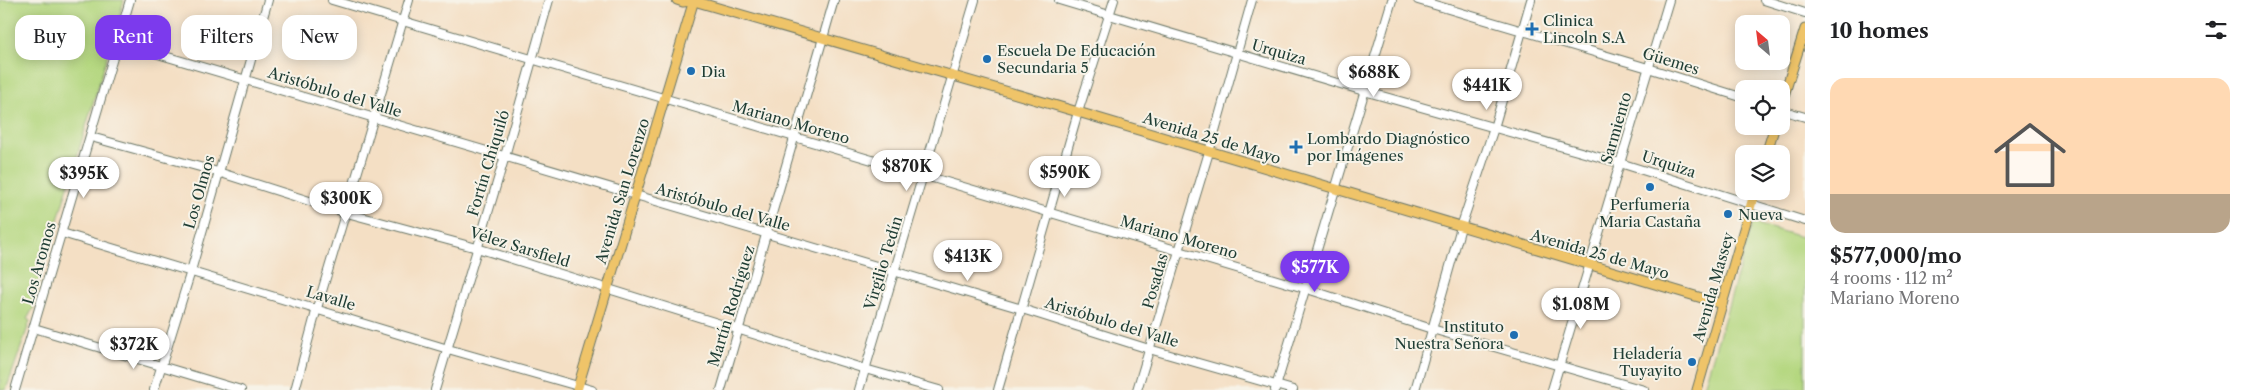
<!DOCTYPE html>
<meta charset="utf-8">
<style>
body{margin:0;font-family:"Libre Caslon Text",serif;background:#f6f6f6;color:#202124;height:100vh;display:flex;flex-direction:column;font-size:19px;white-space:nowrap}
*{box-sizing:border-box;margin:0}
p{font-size:16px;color:#757577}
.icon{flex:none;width:28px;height:28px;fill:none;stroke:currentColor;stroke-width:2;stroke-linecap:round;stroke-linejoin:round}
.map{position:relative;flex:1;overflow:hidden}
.panel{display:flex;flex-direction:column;background:#fff;width:450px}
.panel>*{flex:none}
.top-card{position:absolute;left:15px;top:15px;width:475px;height:45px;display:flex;gap:10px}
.needle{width:32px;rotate:332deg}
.fabs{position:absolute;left:1735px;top:15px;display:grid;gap:10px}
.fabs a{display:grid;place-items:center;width:55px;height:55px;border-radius:10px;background:#fff;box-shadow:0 2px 12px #0003;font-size:25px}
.price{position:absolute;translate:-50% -42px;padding:0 11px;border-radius:18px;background:#fff;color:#222;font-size:16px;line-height:32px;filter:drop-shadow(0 1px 2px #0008)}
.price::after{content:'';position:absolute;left:50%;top:30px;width:15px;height:11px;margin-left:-8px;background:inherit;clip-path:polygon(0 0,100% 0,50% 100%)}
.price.selected{background:#7c3aed;color:#fff}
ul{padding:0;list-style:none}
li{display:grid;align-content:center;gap:10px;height:265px;padding:0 25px}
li+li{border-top:1px solid #e0e0e0}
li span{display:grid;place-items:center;height:155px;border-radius:15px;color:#555}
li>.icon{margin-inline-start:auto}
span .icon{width:90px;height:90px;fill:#fffc;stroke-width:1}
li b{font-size:21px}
h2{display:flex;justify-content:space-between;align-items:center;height:60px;padding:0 25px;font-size:21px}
.tag{padding:0 18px;border-radius:15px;background:#fff;box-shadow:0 2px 12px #0003;font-size:18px;line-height:45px}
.tag.selected{background:#7c3aed;color:#fff}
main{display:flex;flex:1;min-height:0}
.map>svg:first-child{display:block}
.green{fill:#b4d77f;stroke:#6a8a5a}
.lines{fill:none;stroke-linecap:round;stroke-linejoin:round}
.minor-casing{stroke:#6a7666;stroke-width:10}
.major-casing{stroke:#6a7666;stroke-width:11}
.minor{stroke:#fff;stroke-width:8}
.major{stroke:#efc469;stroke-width:9}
.poi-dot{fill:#1f6fb2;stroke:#f7f3e8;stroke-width:2}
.labels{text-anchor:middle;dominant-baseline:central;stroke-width:4;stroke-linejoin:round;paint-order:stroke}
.poi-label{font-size:15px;fill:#1f3d34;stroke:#f7f3e8;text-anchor:start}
.street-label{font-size:15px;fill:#1f3d34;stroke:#f7f3e8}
</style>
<main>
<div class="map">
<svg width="1805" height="390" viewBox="0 0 1805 390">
<rect width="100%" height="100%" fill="#f7f3e8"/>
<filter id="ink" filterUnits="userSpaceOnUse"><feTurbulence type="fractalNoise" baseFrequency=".02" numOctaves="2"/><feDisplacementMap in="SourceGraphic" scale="10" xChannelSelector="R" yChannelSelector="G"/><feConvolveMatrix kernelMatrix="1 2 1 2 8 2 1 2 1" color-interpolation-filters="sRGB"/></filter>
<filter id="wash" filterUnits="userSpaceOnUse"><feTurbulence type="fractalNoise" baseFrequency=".0096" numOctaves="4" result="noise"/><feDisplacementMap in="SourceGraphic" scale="20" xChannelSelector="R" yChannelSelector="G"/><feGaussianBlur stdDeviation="1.12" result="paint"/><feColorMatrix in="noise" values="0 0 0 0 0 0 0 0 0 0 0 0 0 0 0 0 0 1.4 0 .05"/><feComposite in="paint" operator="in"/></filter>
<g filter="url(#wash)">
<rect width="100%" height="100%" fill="#f4dfc4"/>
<g class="green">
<polygon points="0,0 124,0 41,276 35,305 27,319 30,321 6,390 0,390"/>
<polygon points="1753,223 1805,238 1805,390 1703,390"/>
</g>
</g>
<g filter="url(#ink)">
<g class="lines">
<g class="minor-casing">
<g id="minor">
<polyline points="332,0 1304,288 1432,329 1644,390"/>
<polyline points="1059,0 1364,91 1620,163 1805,221"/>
<polyline points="1418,0 1648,68 1744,98"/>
<polyline points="1764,0 1805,13"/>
<polyline points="117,42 1022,309 1149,349 1293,390"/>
<polyline points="1781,110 1805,117"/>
<polyline points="91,137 218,172 347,213 477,248 865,369 939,390"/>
<polyline points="62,233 448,349 592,390"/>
<polyline points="34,328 241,390"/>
<polyline points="15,390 130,0"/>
<polyline points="154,390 191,271 268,0"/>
<polyline points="295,390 317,308 409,0"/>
<polyline points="435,390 505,156 549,0"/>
<polyline points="721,390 834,0"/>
<polyline points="859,390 975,0"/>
<polyline points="998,390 1078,112 1114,0"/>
<polyline points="1137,390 1209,152 1252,0"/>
<polyline points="1275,390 1392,0"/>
<polyline points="1415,390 1461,227 1494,128 1531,0"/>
<polyline points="1552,390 1669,0"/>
</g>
</g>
<g class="major-casing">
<g id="major">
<polyline points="677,0 683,2 694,1 1078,112 1722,304"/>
<polyline points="1781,105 1805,29"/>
<polyline points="1766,154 1775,126"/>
<polyline points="577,390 694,0"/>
<polyline points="1697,390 1755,191"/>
</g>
</g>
<use href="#minor" class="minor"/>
<use href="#major" class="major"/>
</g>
</g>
<g class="poi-dot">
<path d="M1529.5 21.5h5v5h5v5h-5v5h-5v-5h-5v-5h5z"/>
<circle cx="987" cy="59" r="5"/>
<circle cx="691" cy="71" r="5"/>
<path d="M1293.5 139.5h5v5h5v5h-5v5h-5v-5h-5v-5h5z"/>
<circle cx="1650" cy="187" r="5"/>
<circle cx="1728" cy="214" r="5"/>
<circle cx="1514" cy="335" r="5"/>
<circle cx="1692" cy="362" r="5"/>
</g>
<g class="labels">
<g class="poi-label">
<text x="1543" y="20">Clinica<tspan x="1543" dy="17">Lincoln S.A</tspan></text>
<text x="997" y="50">Escuela De Educación<tspan x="997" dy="17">Secundaria 5</tspan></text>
<text x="701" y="71">Dia</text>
<text x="1307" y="138">Lombardo Diagnóstico<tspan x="1307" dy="17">por Imágenes</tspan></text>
<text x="1650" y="204" text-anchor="middle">Perfumería<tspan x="1650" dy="17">Maria Castaña</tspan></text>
<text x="1738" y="214">Nueva</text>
<text x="1504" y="326" text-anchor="end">Instituto<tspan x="1504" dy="17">Nuestra Señora</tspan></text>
<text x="1682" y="353" text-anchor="end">Heladería<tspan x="1682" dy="17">Tuyayito</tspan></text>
</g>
<g class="street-label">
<text transform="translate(1279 52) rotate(16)">Urquiza</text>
<text transform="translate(1671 61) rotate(17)">Güemes</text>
<text transform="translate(335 92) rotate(17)">Aristóbulo del Valle</text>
<text transform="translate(791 122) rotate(16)">Mariano Moreno</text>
<text transform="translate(1616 128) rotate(-74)">Sarmiento</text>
<text transform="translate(1212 138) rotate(17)">Avenida 25 de Mayo</text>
<text transform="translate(488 163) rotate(-73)">Fortín Chiquiló</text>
<text transform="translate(1669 164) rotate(18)">Urquiza</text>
<text transform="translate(622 191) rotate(-73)">Avenida San Lorenzo</text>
<text transform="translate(199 192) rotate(-74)">Los Olmos</text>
<text transform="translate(723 207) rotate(16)">Aristóbulo del Valle</text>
<text transform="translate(1179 237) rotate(16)">Mariano Moreno</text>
<text transform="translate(520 247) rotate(17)">Vélez Sarsfield</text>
<text transform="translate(1600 254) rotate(16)">Avenida 25 de Mayo</text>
<text transform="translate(39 263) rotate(-74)">Los Aromos</text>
<text transform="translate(883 263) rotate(-73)">Virgilio Tedín</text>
<text transform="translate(1155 281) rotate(-74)">Posadas</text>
<text transform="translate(1713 287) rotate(-74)">Avenida Massey</text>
<text transform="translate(331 298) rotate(17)">Lavalle</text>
<text transform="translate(731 306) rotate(-73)">Martín Rodríguez</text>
<text transform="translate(1112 322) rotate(17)">Aristóbulo del Valle</text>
</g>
</g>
</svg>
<div class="fabs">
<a><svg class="needle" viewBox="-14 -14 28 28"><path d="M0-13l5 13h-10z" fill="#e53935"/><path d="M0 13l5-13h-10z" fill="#757577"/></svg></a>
<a><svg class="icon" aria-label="locate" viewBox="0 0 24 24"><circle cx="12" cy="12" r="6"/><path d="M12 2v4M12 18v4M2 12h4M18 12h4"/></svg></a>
<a><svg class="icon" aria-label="layers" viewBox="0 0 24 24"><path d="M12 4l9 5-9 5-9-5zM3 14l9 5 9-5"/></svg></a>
</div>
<b class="price" style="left:1374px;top:98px">$688K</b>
<b class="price" style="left:1487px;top:111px">$441K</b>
<b class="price" style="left:907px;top:192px">$870K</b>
<b class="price" style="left:1065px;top:198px">$590K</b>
<b class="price" style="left:84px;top:199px">$395K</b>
<b class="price" style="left:346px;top:224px">$300K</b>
<b class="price" style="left:968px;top:282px">$413K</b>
<b class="price selected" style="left:1315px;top:293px">$577K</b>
<b class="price" style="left:1581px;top:330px">$1.08M</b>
<b class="price" style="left:134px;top:370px">$372K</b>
<div class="top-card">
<a class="tag">Buy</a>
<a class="tag selected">Rent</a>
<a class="tag">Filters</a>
<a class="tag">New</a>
</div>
</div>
<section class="panel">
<h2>10 homes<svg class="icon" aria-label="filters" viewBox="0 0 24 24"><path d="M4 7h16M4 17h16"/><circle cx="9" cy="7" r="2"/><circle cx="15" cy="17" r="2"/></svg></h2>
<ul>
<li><span style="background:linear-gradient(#ffd9b3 75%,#b9a48a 0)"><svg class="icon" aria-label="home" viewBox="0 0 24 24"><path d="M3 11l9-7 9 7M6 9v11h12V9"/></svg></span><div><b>$577,000/mo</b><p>4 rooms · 112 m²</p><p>Mariano Moreno</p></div></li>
</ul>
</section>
</main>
